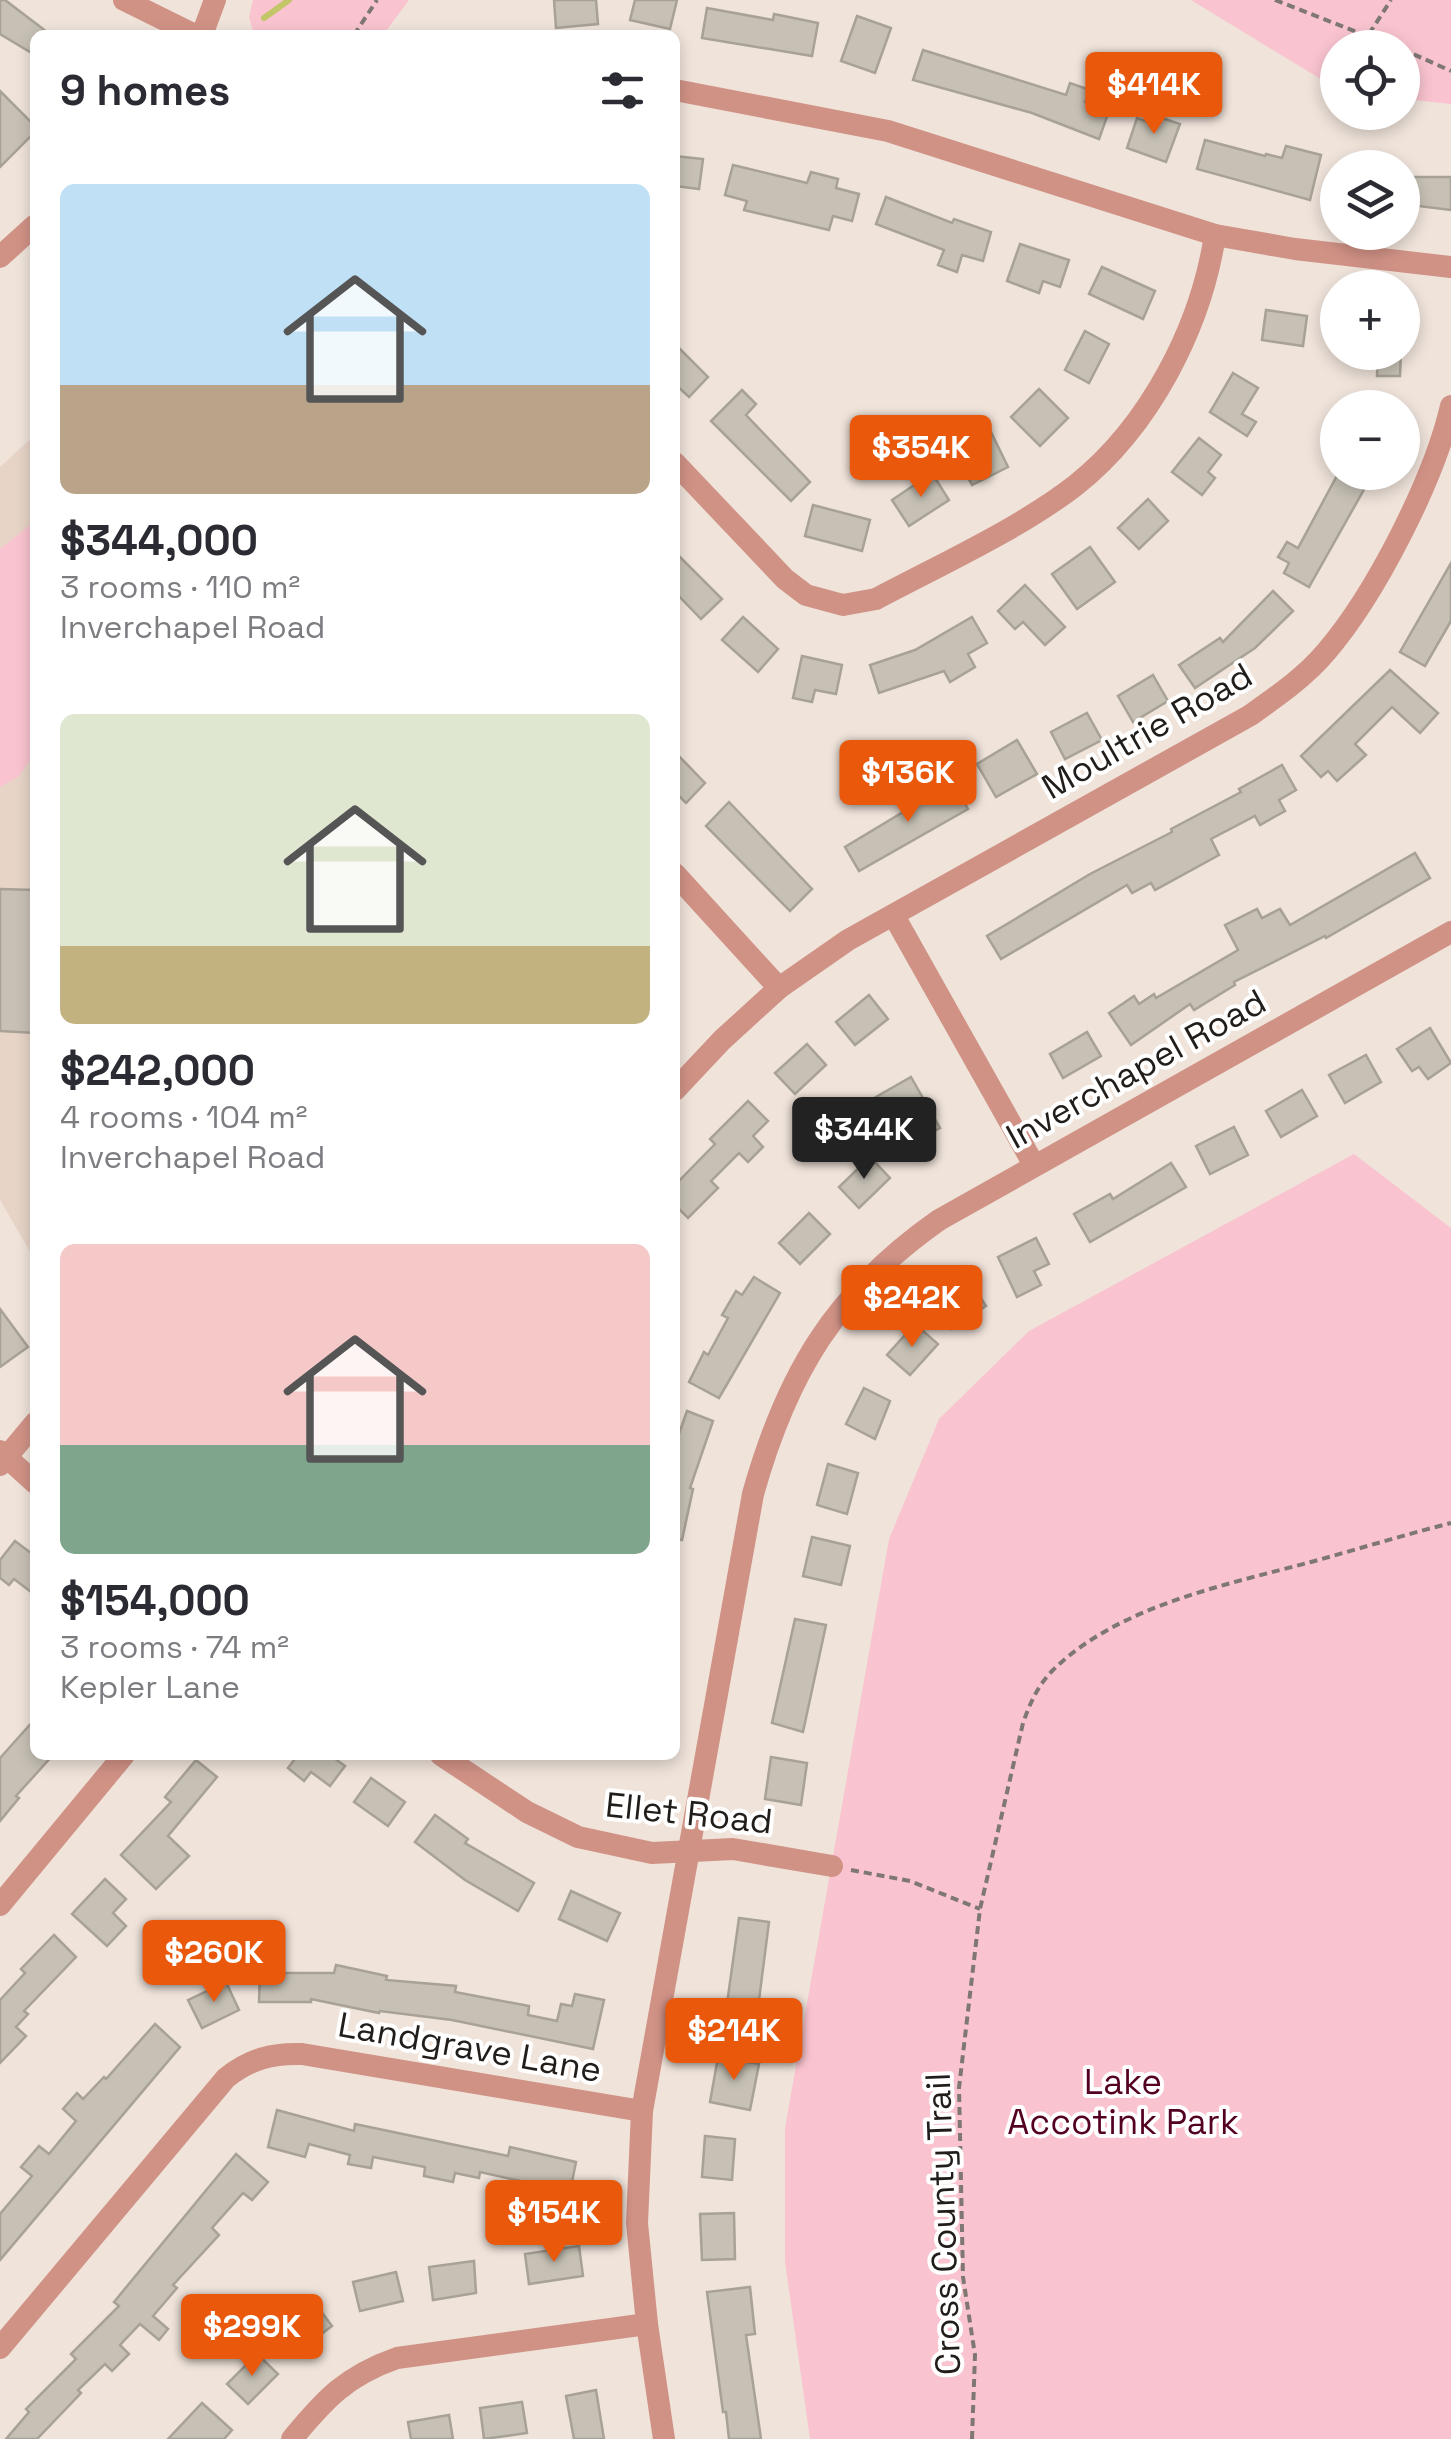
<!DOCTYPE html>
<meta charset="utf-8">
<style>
body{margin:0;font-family:"Space Grotesk",sans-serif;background:#f2f2f3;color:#2b2b33;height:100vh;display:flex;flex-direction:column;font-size:38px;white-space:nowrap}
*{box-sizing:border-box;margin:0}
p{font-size:32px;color:#7c7c81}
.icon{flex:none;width:55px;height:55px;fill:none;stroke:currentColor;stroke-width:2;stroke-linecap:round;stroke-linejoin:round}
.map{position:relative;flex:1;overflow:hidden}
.side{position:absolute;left:30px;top:30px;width:650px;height:1730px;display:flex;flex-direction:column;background:#fff;border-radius:15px;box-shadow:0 5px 15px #0003}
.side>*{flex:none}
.buttons{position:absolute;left:1320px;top:30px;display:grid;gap:20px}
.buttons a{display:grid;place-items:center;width:100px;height:100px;border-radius:50%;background:#fff;box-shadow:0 5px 15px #0003;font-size:50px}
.price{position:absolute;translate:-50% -85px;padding:0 22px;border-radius:10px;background:#ea580c;color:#fff;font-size:32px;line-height:65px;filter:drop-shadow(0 2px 5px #0008)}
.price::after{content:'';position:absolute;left:50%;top:60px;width:30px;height:22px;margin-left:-15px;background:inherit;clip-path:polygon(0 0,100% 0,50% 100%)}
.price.active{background:#222;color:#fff}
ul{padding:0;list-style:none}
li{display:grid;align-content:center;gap:20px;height:530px;padding:0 30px}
li span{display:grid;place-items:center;height:310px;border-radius:15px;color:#555}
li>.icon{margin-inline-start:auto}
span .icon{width:180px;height:180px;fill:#fffc;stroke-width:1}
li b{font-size:42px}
h2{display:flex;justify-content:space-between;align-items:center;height:120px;padding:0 30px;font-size:42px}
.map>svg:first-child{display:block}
.built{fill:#e7d4c7}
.green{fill:#f9c4cf}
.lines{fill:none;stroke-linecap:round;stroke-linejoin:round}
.stream{stroke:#c3c569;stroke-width:6}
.building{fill:#c7c1b5;stroke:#a7a196;stroke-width:2.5}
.path{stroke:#7f7771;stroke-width:4;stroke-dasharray:8 5;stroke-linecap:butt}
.minor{stroke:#d19286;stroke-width:22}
.labels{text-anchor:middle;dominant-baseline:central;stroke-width:8;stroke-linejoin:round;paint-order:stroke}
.street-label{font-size:35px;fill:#211d1a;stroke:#fff}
.park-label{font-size:35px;fill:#530023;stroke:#fff}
</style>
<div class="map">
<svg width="1451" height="2439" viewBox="0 0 1451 2439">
<rect width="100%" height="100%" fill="#efe3da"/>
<polygon class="built" points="35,435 35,1260 0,1200 0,467"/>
<g class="green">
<polygon points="253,0 409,0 383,35 260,35 253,31 249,17"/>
<polygon points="1191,0 1451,0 1451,104 1403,99 1402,48 1338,48 1337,89"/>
<polygon points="35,521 35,754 18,777 0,787 0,549"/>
<polygon points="1354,1154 1451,1228 1451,2439 810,2439 785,2262 785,2128 889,1539 939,1419 1029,1331"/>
</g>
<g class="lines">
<polyline class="stream" points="264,18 289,0"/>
</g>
<g class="building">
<polygon points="0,0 5,0 51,35 35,35 35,55 0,34"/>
<polygon points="554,0 596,0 598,24 556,28"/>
<polygon points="635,0 677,0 670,29 630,20"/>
<polygon points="707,8 773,20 774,14 818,23 812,56 702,38"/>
<polygon points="857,16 891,28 875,73 841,61"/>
<polygon points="923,50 1066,95 1070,83 1090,90 1085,102 1109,111 1099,139 1032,113 913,80"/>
<polygon points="0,91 35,126 35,132 0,167"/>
<polygon points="1150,114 1180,124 1166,162 1127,148 1137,118 1148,122"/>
<polygon points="1205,140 1265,156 1266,154 1282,158 1286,146 1321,155 1310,200 1197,169"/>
<polygon points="675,156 703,159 699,189 675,186"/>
<polygon points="733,165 807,183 811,172 838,179 836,188 859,194 852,221 833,216 829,230 744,210 747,201 725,195"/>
<polygon points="1402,177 1451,177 1451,210 1402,204"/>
<polygon points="886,197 952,223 954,219 991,232 983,261 962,255 957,272 938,265 944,250 876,224"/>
<polygon points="1020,244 1069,260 1060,287 1043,281 1039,293 1007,281"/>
<polygon points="1102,267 1155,291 1143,319 1089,294"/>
<polygon points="1266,310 1307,316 1303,346 1262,340"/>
<polygon points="1085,331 1109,344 1089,383 1065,370"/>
<polygon points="675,344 708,377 689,397 675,384"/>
<polygon points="1378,352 1401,352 1400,376 1377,376"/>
<polygon points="1233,373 1258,388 1242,414 1256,422 1247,436 1210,412"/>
<polygon points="1039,389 1068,418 1040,446 1011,417"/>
<polygon points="742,390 756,404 746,415 810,482 791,501 711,421"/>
<polygon points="991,432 1008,467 972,485 954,450"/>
<polygon points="1199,438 1221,455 1208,472 1215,478 1202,495 1172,472"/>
<polygon points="1339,472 1366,486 1309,587 1284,573 1289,563 1278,557 1287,542 1298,548"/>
<polygon points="932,473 949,500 909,526 892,500"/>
<polygon points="1148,499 1168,521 1139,549 1118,528"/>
<polygon points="813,505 870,520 862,551 805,536"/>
<polygon points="1090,547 1115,582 1077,609 1052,574"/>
<polygon points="675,552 722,599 701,619 675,592"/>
<polygon points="1451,563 1451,621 1425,666 1400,652"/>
<polygon points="1025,585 1065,627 1045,645 1023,622 1015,629 998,611"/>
<polygon points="1273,591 1293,611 1255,648 1195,688 1179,665 1220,638 1223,642"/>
<polygon points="743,617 778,649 758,672 722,640"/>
<polygon points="972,617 987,643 968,654 975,667 950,682 944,671 879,693 870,665 915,650"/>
<polygon points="802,656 842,665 836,694 815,690 812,702 793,698"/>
<polygon points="1390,670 1438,713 1420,733 1392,707 1355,744 1366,755 1337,781 1328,771 1321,777 1301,756"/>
<polygon points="1153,675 1168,701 1133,722 1118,696"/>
<polygon points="1087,713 1102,740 1065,759 1051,732"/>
<polygon points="1017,740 1037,774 996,797 977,764"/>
<polygon points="675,752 705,783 686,803 675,792"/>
<polygon points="1282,765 1296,790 1279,800 1285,811 1260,825 1255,816 1211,839 1219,855 1155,890 1151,883 1132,893 1127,885 1001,959 987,936 1090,874 1172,832 1171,829 1241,792 1239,789"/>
<polygon points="951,779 968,809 859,871 845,847 908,809 906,805"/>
<polygon points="729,802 812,889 790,911 706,826"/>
<polygon points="1415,853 1430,878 1326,938 1325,936 1234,982 1235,985 1194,1010 1190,1004 1131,1045 1109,1013 1134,996 1139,1004 1154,994 1156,998 1238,950 1225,925 1257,909 1262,918 1280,909 1290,925"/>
<polygon points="0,889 35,890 35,1033 0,1031"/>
<polygon points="869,995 888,1019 855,1045 836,1022"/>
<polygon points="1430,1028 1451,1063 1428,1079 1419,1067 1412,1071 1397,1049"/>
<polygon points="1087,1032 1101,1056 1063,1078 1050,1054"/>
<polygon points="807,1044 826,1065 795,1094 775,1073"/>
<polygon points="1366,1055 1381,1082 1345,1103 1329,1075"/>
<polygon points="911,1077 940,1128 913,1142 893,1106 884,1111 876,1097"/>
<polygon points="1302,1090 1317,1116 1281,1137 1266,1111"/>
<polygon points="748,1101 768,1121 753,1136 763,1147 748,1162 739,1153 711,1181 718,1188 688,1218 675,1205 675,1185 715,1144 710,1139"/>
<polygon points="1234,1127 1248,1155 1210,1174 1196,1146"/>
<polygon points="870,1157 890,1178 859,1208 839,1187"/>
<polygon points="1171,1163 1186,1187 1090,1242 1074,1214 1110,1194 1113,1199"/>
<polygon points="809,1213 830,1234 800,1264 779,1243"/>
<polygon points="1036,1238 1049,1264 1034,1271 1041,1285 1017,1297 998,1257"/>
<polygon points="754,1277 780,1293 719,1398 689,1382 704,1352 708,1355 728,1318 722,1315 736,1291 742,1295"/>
<polygon points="969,1280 986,1306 951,1329 934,1302"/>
<polygon points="0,1309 28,1347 0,1367"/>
<polygon points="915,1324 938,1344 910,1375 887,1355"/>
<polygon points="864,1388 890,1401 875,1439 846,1424"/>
<polygon points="687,1411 713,1421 690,1488 693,1489 682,1540 675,1539 675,1445"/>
<polygon points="828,1464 858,1473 847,1514 817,1505"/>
<polygon points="812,1537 850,1546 841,1585 803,1576"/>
<polygon points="15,1541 35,1556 35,1595 14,1579 9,1585 0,1578 0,1560"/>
<polygon points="795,1619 826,1625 803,1732 772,1723"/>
<polygon points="35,1719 35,1755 53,1755 16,1796 19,1798 0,1821 0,1758"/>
<polygon points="287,1755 330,1755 345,1766 330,1786 311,1772 304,1781 288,1768 294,1760"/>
<polygon points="771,1757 807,1763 801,1805 765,1799"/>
<polygon points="196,1760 217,1777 168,1836 189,1856 156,1889 121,1855 171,1802 165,1797"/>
<polygon points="371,1778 405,1802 388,1826 354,1802"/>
<polygon points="435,1815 468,1839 465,1843 534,1883 518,1911 465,1880 415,1842"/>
<polygon points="105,1879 126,1899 113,1913 126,1926 107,1946 72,1914"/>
<polygon points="571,1891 620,1913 607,1941 559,1919"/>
<polygon points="739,1918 769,1922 755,2031 724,2025"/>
<polygon points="54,1935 76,1957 24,2011 28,2014 16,2027 26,2036 0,2063 0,2000 25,1973 21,1969"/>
<polygon points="336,1965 387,1976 386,1980 456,1986 455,1992 529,2006 528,2015 557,2021 561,2004 572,2006 575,1994 604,2000 593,2049 452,2020 380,2011 379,2013 311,1999 311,2002 259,2002 260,1973 334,1973"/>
<polygon points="226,1982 239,2010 202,2028 188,2000"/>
<polygon points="155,2024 180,2047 0,2260 0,2214 32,2176 21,2167 39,2146 49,2154 76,2121 63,2109 77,2093 83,2099 104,2077 106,2079"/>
<polygon points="718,2057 759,2064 750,2110 710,2102"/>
<polygon points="277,2110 354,2131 355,2124 508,2156 510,2147 576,2162 570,2192 480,2172 479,2178 455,2173 453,2182 424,2176 425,2167 373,2157 371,2168 348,2164 350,2155 309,2144 305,2157 268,2147"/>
<polygon points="705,2136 735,2139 732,2180 702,2177"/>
<polygon points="236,2154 268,2182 252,2200 243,2193 212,2228 219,2235 173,2285 177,2288 153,2316 168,2329 159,2340 140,2324 120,2345 129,2354 112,2371 105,2364 78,2390 81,2393 37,2439 6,2439 29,2412 26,2409 76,2359 71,2354 119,2306 114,2302"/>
<polygon points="734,2213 735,2259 702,2260 700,2214"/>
<polygon points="579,2246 583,2276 529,2284 525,2254"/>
<polygon points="474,2261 476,2293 433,2300 429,2267"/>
<polygon points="396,2272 403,2301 360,2311 353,2282"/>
<polygon points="750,2287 755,2334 746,2335 761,2439 729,2439 726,2412 723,2412 707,2292"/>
<polygon points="314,2302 332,2326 299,2351 281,2327"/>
<polygon points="257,2354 278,2374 248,2404 227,2384"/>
<polygon points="596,2390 604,2439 574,2439 566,2396"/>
<polygon points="522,2402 527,2433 484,2439 480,2408"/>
<polygon points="202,2403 232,2430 224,2439 168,2439"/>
<polygon points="449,2415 453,2439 411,2439 408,2422"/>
</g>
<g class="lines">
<g class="path">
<polyline points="1275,0 1398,48"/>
<polyline points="1369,34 1391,0"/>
<polyline points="354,35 377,0"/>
<polyline points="1402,49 1451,71"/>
<polyline points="851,1870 910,1881 980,1909"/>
<path d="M 972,2439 L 975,2355 L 963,2277 L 959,2088 L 980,1909 L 1023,1723 C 1030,1703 1038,1685 1053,1670 C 1118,1606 1225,1585 1311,1562 C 1358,1549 1404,1535 1451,1523"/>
</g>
<g class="minor">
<polyline points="124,0 195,35"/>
<polyline points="202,35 215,0"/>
<polyline points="675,90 888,131 1215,235 1295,249 1451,267"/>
<polyline points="0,257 35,225"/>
<path d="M 675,463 L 785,579 L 806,595 L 843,605 L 876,599 C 938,566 1021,528 1076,485 C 1150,426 1201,327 1215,235"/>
<polyline points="675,874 779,988"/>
<polyline points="894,916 1034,1165"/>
<path d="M 675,1090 L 722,1040 L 779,988 L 848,940 L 1249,716 C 1276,697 1304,678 1326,652 C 1375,595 1434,480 1451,406"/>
<polyline points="0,1451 35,1483"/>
<polyline points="0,1465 35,1423"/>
<polyline points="441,1755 527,1812 578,1837 652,1853 733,1849 832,1866"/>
<polyline points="0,1905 124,1755"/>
<path d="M 0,2348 L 226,2078 C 250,2059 272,2053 302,2054 L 642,2111"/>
<path d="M 292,2439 C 325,2399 346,2376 397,2358 L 647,2324"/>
<path d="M 664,2439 L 647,2324 L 637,2223 L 642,2111 L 753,1494 C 787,1373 835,1293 939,1220 L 1451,932"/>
</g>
</g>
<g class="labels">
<g class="street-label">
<text transform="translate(1147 731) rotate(-30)">Moultrie Road</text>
<text transform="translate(1136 1069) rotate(-29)">Inverchapel Road</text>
<text transform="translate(689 1813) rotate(6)">Ellet Road</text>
<text transform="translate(470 2047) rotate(10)">Landgrave Lane</text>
<text transform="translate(943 2224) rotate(-92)">Cross County Trail</text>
</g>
<g class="park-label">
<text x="1123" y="2082">Lake<tspan x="1123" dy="40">Accotink Park</tspan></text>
</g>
</g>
</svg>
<div class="buttons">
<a><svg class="icon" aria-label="locate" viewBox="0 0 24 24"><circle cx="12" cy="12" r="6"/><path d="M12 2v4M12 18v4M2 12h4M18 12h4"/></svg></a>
<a><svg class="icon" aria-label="layers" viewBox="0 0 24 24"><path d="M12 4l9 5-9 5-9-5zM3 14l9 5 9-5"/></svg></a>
<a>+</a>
<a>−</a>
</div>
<b class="price" style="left:1154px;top:137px">$414K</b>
<b class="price" style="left:921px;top:500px">$354K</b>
<b class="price" style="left:908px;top:825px">$136K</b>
<b class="price active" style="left:864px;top:1182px">$344K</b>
<b class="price" style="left:912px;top:1350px">$242K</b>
<b class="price" style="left:214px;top:2005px">$260K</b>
<b class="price" style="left:734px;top:2083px">$214K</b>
<b class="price" style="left:554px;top:2265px">$154K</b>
<b class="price" style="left:252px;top:2379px">$299K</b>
<section class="side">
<h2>9 homes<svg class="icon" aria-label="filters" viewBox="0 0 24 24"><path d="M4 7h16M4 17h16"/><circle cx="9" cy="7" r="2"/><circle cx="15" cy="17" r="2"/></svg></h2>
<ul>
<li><span style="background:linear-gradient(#bfe0f5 65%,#b9a48a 0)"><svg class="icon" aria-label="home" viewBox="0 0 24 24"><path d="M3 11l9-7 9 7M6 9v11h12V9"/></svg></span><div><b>$344,000</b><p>3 rooms · 110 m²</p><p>Inverchapel Road</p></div></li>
<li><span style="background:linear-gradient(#dfe7d0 75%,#c2b280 0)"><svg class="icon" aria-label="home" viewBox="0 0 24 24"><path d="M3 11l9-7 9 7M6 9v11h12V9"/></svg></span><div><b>$242,000</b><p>4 rooms · 104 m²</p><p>Inverchapel Road</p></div></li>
<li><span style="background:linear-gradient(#f6c9c9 65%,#7fa58c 0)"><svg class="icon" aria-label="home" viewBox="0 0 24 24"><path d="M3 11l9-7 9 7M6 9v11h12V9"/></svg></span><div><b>$154,000</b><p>3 rooms · 74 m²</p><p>Kepler Lane</p></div></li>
</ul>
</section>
</div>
